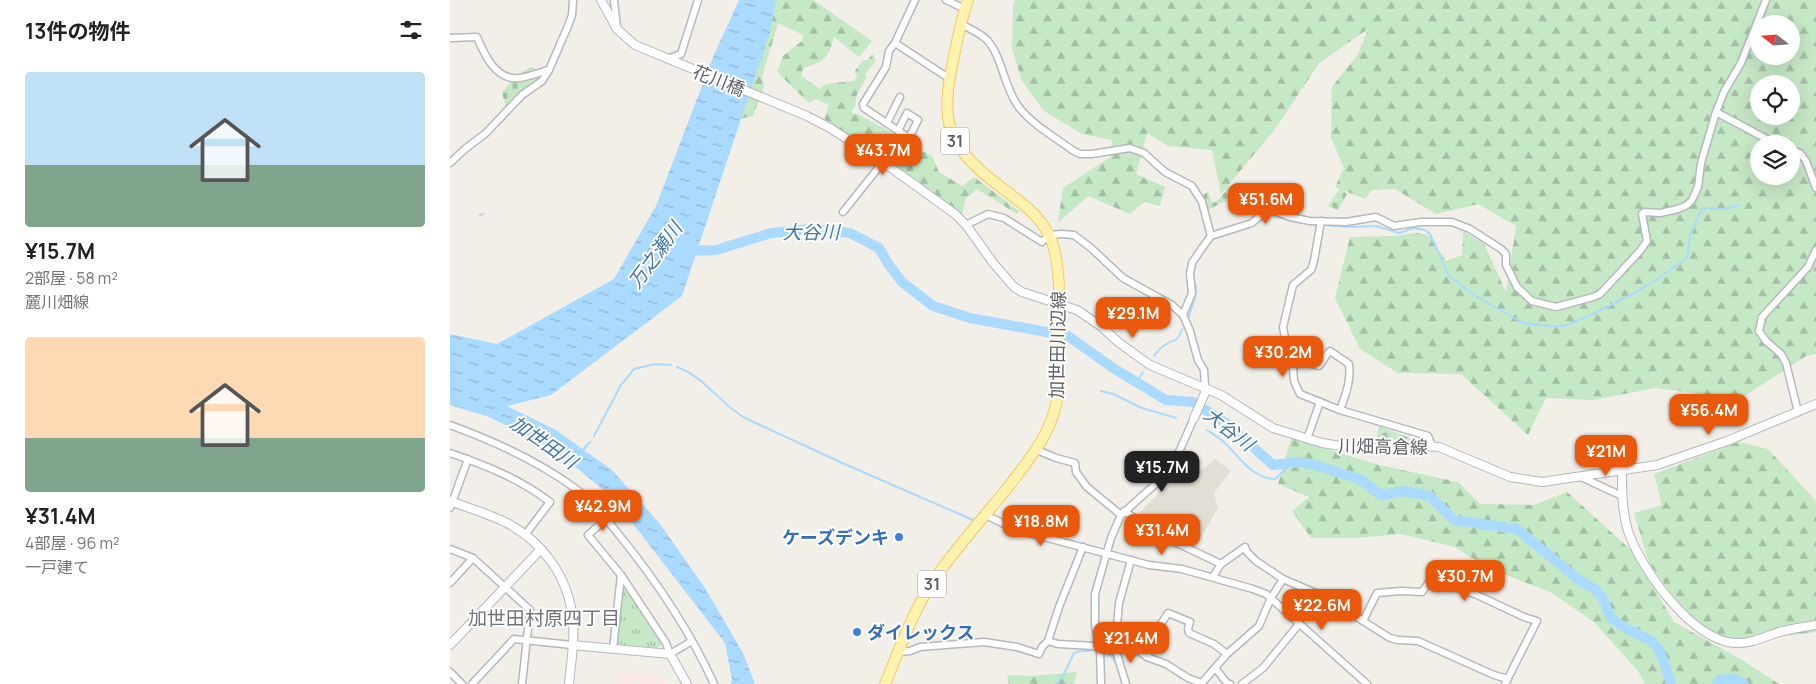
<!DOCTYPE html>
<html lang="ja">
<meta charset="utf-8">
<style>
body{margin:0;font-family:Manrope,"Noto Sans JP",sans-serif;background:#f6f6f6;color:#222;height:100vh;display:flex;flex-direction:column;font-size:19px;white-space:nowrap}
*{box-sizing:border-box;margin:0}
p{font-size:16px;color:#767676}
.icon{flex:none;width:28px;height:28px;fill:none;stroke:currentColor;stroke-width:2;stroke-linecap:round;stroke-linejoin:round}
.map{position:relative;flex:1;overflow:hidden}
.panel{display:flex;flex-direction:column;background:#fff;width:450px}
.panel>*{flex:none}
.needle{width:32px;rotate:287deg}
.tools{position:absolute;left:1300px;top:15px;display:grid;gap:10px}
.tools a{display:grid;place-items:center;width:50px;height:50px;border-radius:50%;background:#fff;box-shadow:0 5px 20px #0002;font-size:25px}
.price{position:absolute;translate:-50% -42px;padding:0 11px;border-radius:10px;background:#ea580c;color:#fff;font-size:16px;line-height:32px;filter:drop-shadow(0 1px 2px #0008)}
.price::after{content:'';position:absolute;left:50%;top:30px;width:15px;height:11px;margin-left:-8px;background:inherit;clip-path:polygon(0 0,100% 0,50% 100%)}
.price.active{background:#222;color:#fff}
ul{padding:0;list-style:none}
li{display:grid;align-content:center;gap:10px;height:265px;padding:0 25px}
li span{display:grid;place-items:center;height:155px;border-radius:5px;color:#555}
li>.icon{margin-inline-start:auto}
span .icon{width:90px;height:90px;fill:#fffc;stroke-width:1}
li b{font-size:21px}
h2{display:flex;justify-content:space-between;align-items:center;height:60px;padding:0 25px;font-size:21px}
main{display:flex;flex:1;min-height:0}
.map>svg:first-child{display:block}
.education{fill:#e1ded6}
.medical{fill:#fce8e6}
.forest{fill:url(#forest-firs);fill-rule:evenodd}
.cemetery{fill:url(#cemetery-stones)}
.park{fill:url(#park-tufts)}
.water{fill:url(#water-ripples)}
.lines{fill:none;stroke-linecap:round;stroke-linejoin:round}
.stream{stroke:#aadaff;stroke-width:2}
.river{stroke:#aadaff;stroke-width:10}
.minor-casing{stroke:#b5b8bc;stroke-width:9}
.tertiary-casing{stroke:#b5b8bc;stroke-width:10}
.primary-casing{stroke:#f2c960;stroke-width:12}
.minor{stroke:#fff;stroke-width:6}
.tertiary{stroke:#fff;stroke-width:8}
.primary{stroke:#fff2af;stroke-width:10}
.shop-dot{fill:#3f7fe0;stroke:#fff;stroke-width:2}
.labels{text-anchor:middle;dominant-baseline:central;stroke-width:4;stroke-linejoin:round;paint-order:stroke}
.shield{fill:#fff;stroke:#8f9295;stroke-width:1}
.shield-label{font-size:16px;font-weight:bold;fill:#5f6368}
.street-label{font-size:18px;fill:#5f6368;stroke:#fff}
.shop-label{font-size:18px;font-weight:bold;fill:#366cbe;stroke:#fff;text-anchor:end}
.water-label{font-size:19px;font-style:italic;fill:#4174aa;stroke:#fff}
.neighbourhood-label{font-size:19px;fill:#70757a;stroke:#fff}
</style>
<main>
<section class="panel">
<h2>13件の物件<svg class="icon" aria-label="filters" viewBox="0 0 24 24"><path d="M4 7h16M4 17h16"/><circle cx="9" cy="7" r="2"/><circle cx="15" cy="17" r="2"/></svg></h2>
<ul>
<li><span style="background:linear-gradient(#bfe0f5 60%,#7fa58c 0)"><svg class="icon" aria-label="home" viewBox="0 0 24 24"><path d="M3 11l9-7 9 7M6 9v11h12V9"/></svg></span><div><b>¥15.7M</b><p>2部屋 · 58 m²</p><p>麓川畑線</p></div></li>
<li><span style="background:linear-gradient(#ffd9b3 65%,#7fa58c 0)"><svg class="icon" aria-label="home" viewBox="0 0 24 24"><path d="M3 11l9-7 9 7M6 9v11h12V9"/></svg></span><div><b>¥31.4M</b><p>4部屋 · 96 m²</p><p>一戸建て</p></div></li>
</ul>
</section>
<div class="map">
<svg width="1366" height="684" viewBox="0 0 1366 684">
<defs>
<pattern id="forest-firs" width="22" height="20" patternUnits="userSpaceOnUse" patternTransform="scale(1.25)"><rect width="22" height="20" fill="#c5e8c5"/><path d="M5 1l3.5 6h-7zM16 11l3.5 6h-7z" fill="#a3c0a4"/></pattern>
<pattern id="cemetery-stones" width="16" height="16" patternUnits="userSpaceOnUse" patternTransform="scale(1.25)"><rect width="16" height="16" fill="#c5e8c5"/><path d="M2 7V4a2 2 0 0 1 4 0v3zM10 15v-3a2 2 0 0 1 4 0v3z" fill="#a3c0a4"/></pattern>
<pattern id="park-tufts" width="24" height="20" patternUnits="userSpaceOnUse" patternTransform="scale(1.25)"><rect width="24" height="20" fill="#c5e8c5"/><path d="M3 7l-1-3M5 7V3M7 7l1-3M15 17l-1-3M17 17v-4M19 17l1-3" fill="none" stroke="#a3c0a4"/></pattern>
<pattern id="water-ripples" width="26" height="14" patternUnits="userSpaceOnUse" patternTransform="scale(1.25)"><rect width="26" height="14" fill="#aadaff"/><path d="M2 4q2-2 4 0t4 0M15 11q2-2 4 0t4 0" fill="none" stroke="#8eb4d2"/></pattern>
</defs>
<rect width="100%" height="100%" fill="#f1efe8"/>
<polygon class="education" points="735,459 752,470 765,459 781,471 764,493 768,508 745,548 728,542 685,517 707,495"/>
<polygon class="medical" points="168,673 216,677 216,684 180,680 179,684 167,684"/>
<g class="forest">
<path d="M 308,0 L 363,0 L 422,41 L 409,57 L 384,37 C 378,59 375,61 353,68 L 351,76 L 370,89 L 375,84 L 404,81 L 407,76 L 405,71 L 413,60 L 417,60 L 423,54 L 426,61 L 415,74 L 417,77 L 407,94 L 405,107 L 401,112 C 430,123 454,143 482,156 L 489,172 L 512,186 L 524,177 L 569,211 L 567,214 L 527,189 L 516,198 L 512,215 L 374,119 L 379,105 L 366,99 L 359,103 L 327,72 L 333,56 L 352,41 L 353,35 L 328,23 L 312,77 L 314,86 L 303,116 L 281,121 Z"/>
<path d="M 565,0 L 1366,0 L 1366,354 L 1356,356 L 1290,399 L 1205,388 L 1144,400 L 1096,398 L 1078,435 L 1011,374 L 948,373 L 910,349 L 885,298 L 900,237 L 942,236 L 968,233 L 980,236 L 996,261 L 1012,255 L 1013,231 L 1034,244 L 1056,292 L 1066,226 L 1028,204 L 986,214 L 945,189 L 922,190 L 915,199 L 885,187 L 894,168 L 881,137 L 882,87 L 908,54 L 918,29 L 869,63 L 826,128 L 771,194 L 762,150 L 718,146 L 697,133 L 686,174 L 715,187 L 710,206 L 694,202 L 680,214 L 638,196 L 608,223 L 613,188 L 662,156 L 662,140 L 632,134 L 594,111 L 572,81 L 562,49 L 563,6 ZM 1309,24 L 1341,24 L 1341,56 L 1309,56 ZM 1309,84 L 1341,84 L 1341,116 L 1309,116 ZM 1309,144 L 1341,144 L 1341,176 L 1309,176 Z"/>
<polygon points="841,438 929,465 1008,482 1030,504 1084,505 1117,492 1182,551 1224,622 1292,660 1329,684 1195,684 1188,671 1144,622 1102,593 1036,567 1005,547 951,534 906,538 861,538 842,511 859,497 828,484"/>
<polygon points="1288,442 1318,449 1366,501 1366,632 1270,644 1226,600 1199,563 1184,513 1212,505 1204,474"/>
<polygon points="627,672 624,684 559,684 557,675 582,676"/>
</g>
<g class="cemetery">
<polygon points="81,67 95,74 92,78 80,86 56,106 52,93 65,76"/>
<polygon points="780,186 783,187 793,203 773,202 758,210 753,195 758,192 762,202 767,201"/>
<polygon points="890,188 897,194 888,210 878,206"/>
<polygon points="929,426 965,440 926,441"/>
</g>
<polygon class="park" points="174,585 213,643 208,648 166,644 172,586"/>
<polygon class="water" points="289,0 326,0 320,32 232,296 101,395 57,406 106,430 162,470 210,524 255,588 293,653 305,684 281,684 282,680 275,643 163,498 122,464 86,440 39,417 0,405 0,334 47,344 164,279 206,206 263,57"/>
<g class="lines">
<g class="stream">
<polyline points="30,215 33,214"/>
<polyline points="843,221 867,225"/>
<polyline points="804,225 820,215 836,219"/>
<polyline points="872,225 903,227 926,226 949,233 964,228 975,230 980,234 999,276 1024,295 1073,323 1098,326 1114,326 1139,316 1194,288 1237,258 1240,236 1252,208 1274,209 1289,205"/>
<polyline points="780,233 800,227"/>
<polyline points="739,316 745,298 746,288 743,276 745,264"/>
<path d="M 704,356 C 706,354 709,349 712,347 C 722,339 727,344 732,329"/>
<path d="M 227,367 C 255,377 270,404 295,418 L 390,462 L 523,520"/>
<polyline points="687,382 693,372"/>
<polyline points="651,391 663,394 692,408 726,418"/>
<path d="M 757,430 C 763,434 770,438 776,444 C 791,459 802,478 825,479 L 843,462"/>
<polyline points="144,436 171,385 184,369 205,364 221,365"/>
<polyline points="132,451 140,442"/>
<path d="M 657,653 C 667,659 669,673 673,684"/>
<polyline points="606,684 613,676 624,653 631,651 640,651"/>
</g>
<g class="river">
<polyline points="234,251 266,250 321,233 359,229 400,233 429,248 439,265 452,282 483,306 520,318 618,336 663,368 716,400 743,402 776,423 823,465 848,462 865,465 910,479 931,495 955,491 980,496 1004,520 1067,529 1130,581 1144,588 1152,597 1161,618 1172,626 1200,640 1208,648 1213,659 1221,684"/>
<polyline points="1267,684 1269,680 1285,679 1294,684"/>
</g>
<g class="minor-casing">
<g id="minor">
<polyline points="164,0 167,28"/>
<polyline points="496,0 515,9"/>
<path d="M 511,24 C 520,29 530,33 537,40 C 552,56 554,87 568,106 C 581,124 605,137 622,150 L 630,154 L 642,154 L 680,148 L 694,153 L 715,172 L 742,186 L 752,202 L 761,236"/>
<path d="M 0,38 L 27,37 C 34,54 46,81 69,78 C 79,77 90,72 99,70"/>
<polyline points="445,43 500,79"/>
<polyline points="217,59 231,54 248,0"/>
<polyline points="1266,112 1326,144"/>
<polyline points="437,123 450,97"/>
<polyline points="448,131 457,113 468,120 459,138 414,108 413,104 436,67 439,51 445,43 465,0"/>
<polyline points="1341,150 1350,153 1356,161 1366,188"/>
<polyline points="0,163 15,149 36,133 72,95 92,81 99,70 118,26 122,15 123,0"/>
<polyline points="393,212 433,162"/>
<polyline points="871,221 864,261 861,270 843,285 833,327 839,361 843,368 844,381 850,394 890,410 978,436 982,446"/>
<polyline points="516,225 538,214 554,218 592,242 599,235 611,234 624,235 641,248 673,278 722,305 733,315 740,331 748,360 754,370 755,387"/>
<polyline points="733,315 742,293 740,274 742,263 752,248 761,236 802,223 812,214 819,211 825,211 840,217 860,221 896,222 926,217 944,226 971,222 1002,222 1020,229 1051,249 1056,254 1056,265 1067,287 1082,301 1106,307 1143,297 1150,294 1190,251 1197,241 1192,214 1194,212 1210,213 1228,209 1237,205 1242,200 1248,187 1251,163 1266,112 1274,92 1291,63 1316,0"/>
<path d="M 842,366 L 853,362 L 869,366 C 874,361 875,355 880,351 L 899,364 C 901,381 896,394 890,410"/>
<polyline points="1348,412 1336,363 1331,354 1316,341 1309,331 1312,317 1358,267 1366,250"/>
<path d="M 0,425 C 44,441 88,461 126,489 C 142,501 157,520 170,536 C 207,582 240,631 264,684"/>
<polyline points="857,439 870,402"/>
<polyline points="587,450 606,458 625,463 626,472 637,487 671,515"/>
<path d="M 0,453 C 35,465 70,479 100,502 L 75,535"/>
<polyline points="1131,477 1172,496"/>
<polyline points="0,508 18,459"/>
<polyline points="674,511 710,535 771,564"/>
<polyline points="536,515 564,529 699,565 732,569 803,589 816,594 917,684"/>
<polyline points="156,519 138,535 171,575 216,643 220,654 242,641"/>
<polyline points="0,549 23,558 80,610 72,684"/>
<polyline points="763,577 771,564 795,547 797,552 806,561 833,579 875,597 940,638 948,640 968,641 1044,675 1058,679"/>
<polyline points="0,583 23,558"/>
<polyline points="913,621 927,593 951,591 972,592 982,578 1027,595 1074,617 1087,621 1055,684"/>
<polyline points="598,641 609,607 633,547"/>
<polyline points="667,642 685,648 697,657 716,664 738,678 751,683"/>
<polyline points="163,649 171,575"/>
<polyline points="449,652 460,651 470,647 534,642 567,647 589,654 592,647 598,641 608,644 644,646 650,649 666,651"/>
<path d="M 697,657 C 702,641 708,627 718,613 L 740,622 L 738,629 L 739,633 L 764,644 L 777,654"/>
<polyline points="765,668 777,683 780,684"/>
<polyline points="0,672 12,684"/>
<polyline points="22,684 64,639 122,645"/>
<polyline points="651,684 650,649 645,625 645,594 661,538 671,515 721,470 744,418"/>
<polyline points="676,684 666,651 667,642 666,636 669,603 681,560"/>
<polyline points="751,684 777,654 809,626 821,598 833,579"/>
<polyline points="792,684 813,668 849,624"/>
</g>
</g>
<g class="tertiary-casing">
<g id="tertiary">
<polyline points="151,0 167,29 185,45 357,116 380,128 433,162 505,214 516,225 544,264 564,287 572,292 627,310 652,327 668,342 700,365 771,395 823,428 872,443 897,447 940,448 964,445 989,447 1060,477 1092,482 1207,465 1277,441 1366,404"/>
<polyline points="744,418 755,393 755,387"/>
<path d="M 1172,471 C 1172,491 1172,511 1178,531 C 1191,569 1241,639 1284,643 C 1300,644 1314,637 1329,632 C 1341,629 1353,627 1366,625"/>
<path d="M 0,501 C 19,508 39,514 57,523 C 94,543 118,577 123,619 C 125,640 121,663 119,684"/>
<polyline points="0,645 91,549"/>
<polyline points="122,645 220,654 237,684"/>
</g>
</g>
<g class="primary-casing">
<path id="primary" d="M 435,684 C 450,649 462,613 483,581 C 506,548 534,517 559,486 C 581,457 603,432 608,394 C 611,376 609,358 609,339 C 609,311 612,260 599,235 C 587,211 563,197 543,181 C 495,144 491,118 503,61 C 507,41 511,20 518,0"/>
</g>
<use href="#minor" class="minor"/>
<use href="#tertiary" class="tertiary"/>
<use href="#primary" class="primary"/>
</g>
<g class="shop-dot">
<circle cx="449" cy="537" r="5"/>
<circle cx="407" cy="632" r="5"/>
</g>
<g class="labels">
<g class="shield">
<rect x="491" y="127.5" width="28" height="27" rx="4"/>
<rect x="468" y="570.5" width="28" height="27" rx="4"/>
</g>
<g class="shield-label">
<text x="505" y="141">31</text>
<text x="482" y="584">31</text>
</g>
<g class="street-label">
<text transform="translate(269 80) rotate(22)">花川橋</text>
<text transform="translate(607 345) rotate(-89)">加世田川辺線</text>
<text transform="translate(933 446) rotate(1)">川畑高倉線</text>
</g>
<g class="shop-label">
<text x="439" y="537">ケーズデンキ</text>
<text x="417" y="632" text-anchor="start">ダイレックス</text>
</g>
<g class="water-label">
<text x="361" y="232">大谷川</text>
<text transform="translate(205 255) rotate(-54)">万之瀬川</text>
<text transform="translate(779 429) rotate(38)">大谷川</text>
<text transform="translate(94 442) rotate(35)">加世田川</text>
</g>
<g class="neighbourhood-label">
<text x="94" y="618">加世田村原四丁目</text>
</g>
</g>
</svg>
<div class="tools">
<a><svg class="needle" viewBox="-14 -14 28 28"><path d="M0-13l5 13h-10z" fill="#e53935"/><path d="M0 13l5-13h-10z" fill="#767676"/></svg></a>
<a><svg class="icon" aria-label="locate" viewBox="0 0 24 24"><circle cx="12" cy="12" r="6"/><path d="M12 2v4M12 18v4M2 12h4M18 12h4"/></svg></a>
<a><svg class="icon" aria-label="layers" viewBox="0 0 24 24"><path d="M12 4l9 5-9 5-9-5zM3 14l9 5 9-5"/></svg></a>
</div>
<b class="price" style="left:433px;top:176px">¥43.7M</b>
<b class="price" style="left:816px;top:225px">¥51.6M</b>
<b class="price" style="left:683px;top:339px">¥29.1M</b>
<b class="price" style="left:833px;top:378px">¥30.2M</b>
<b class="price" style="left:1259px;top:436px">¥56.4M</b>
<b class="price" style="left:1156px;top:477px">¥21M</b>
<b class="price active" style="left:712px;top:493px">¥15.7M</b>
<b class="price" style="left:153px;top:532px">¥42.9M</b>
<b class="price" style="left:591px;top:547px">¥18.8M</b>
<b class="price" style="left:712px;top:556px">¥31.4M</b>
<b class="price" style="left:1015px;top:602px">¥30.7M</b>
<b class="price" style="left:872px;top:631px">¥22.6M</b>
<b class="price" style="left:681px;top:664px">¥21.4M</b>
</div>
</main>
